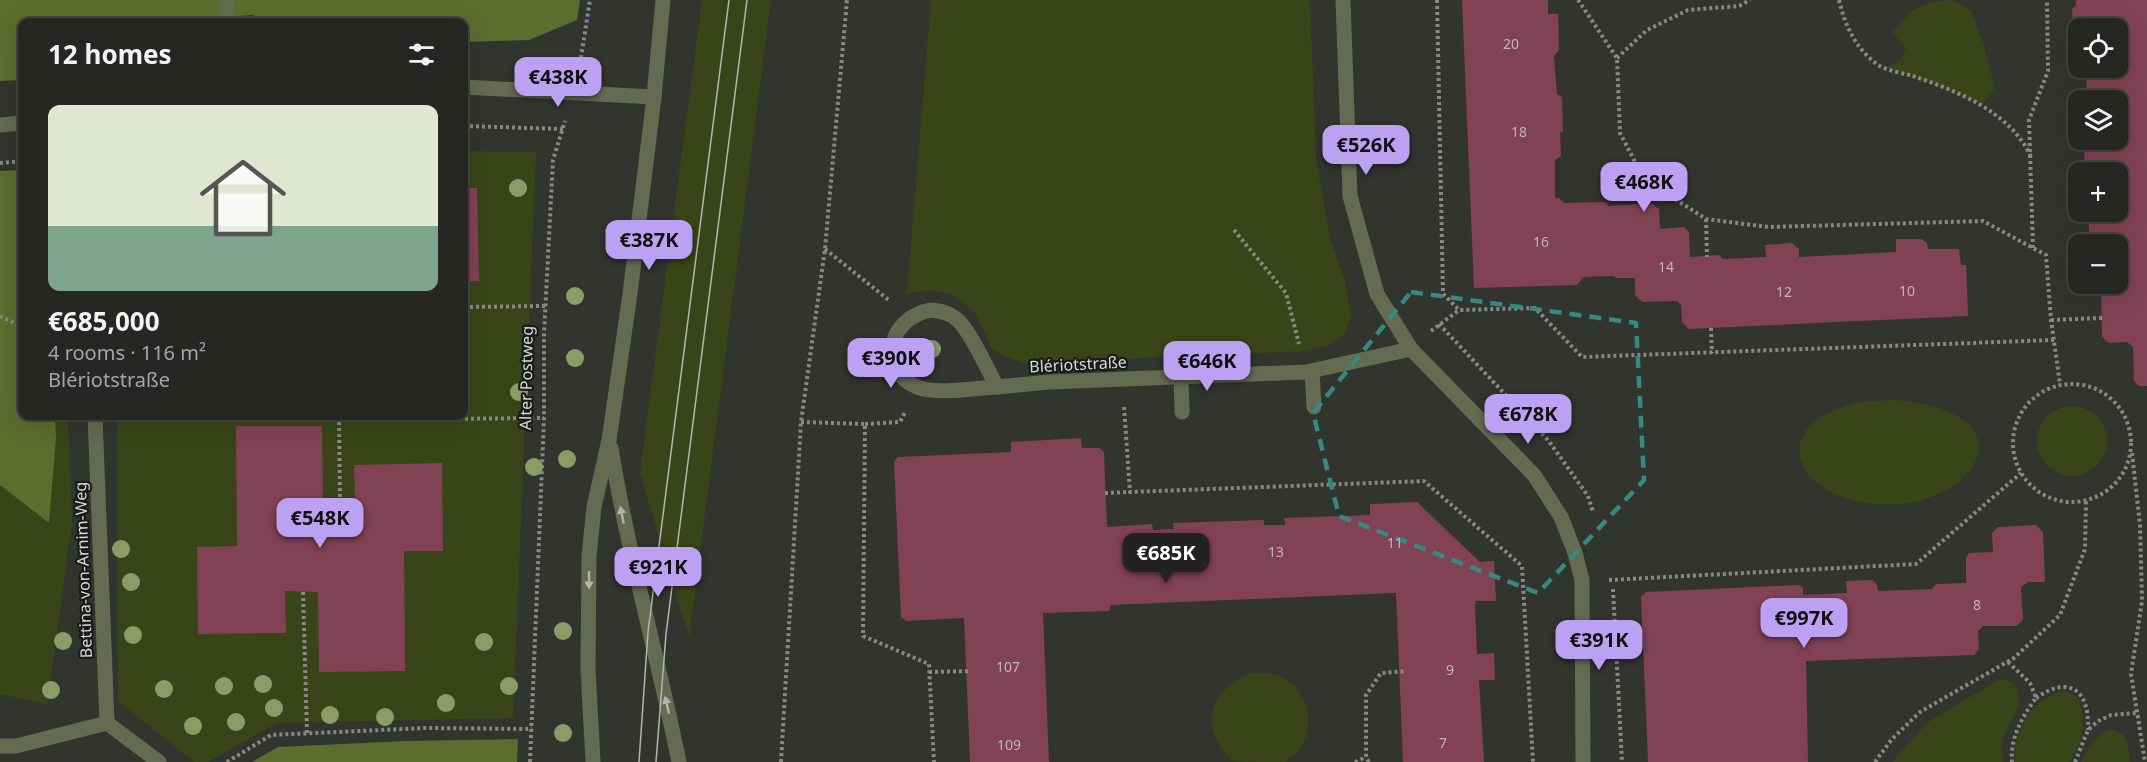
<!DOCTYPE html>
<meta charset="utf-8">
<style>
body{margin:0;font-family:"Noto Sans",sans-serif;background:#2e2f2a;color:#f1f3f6;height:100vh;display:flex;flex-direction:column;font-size:22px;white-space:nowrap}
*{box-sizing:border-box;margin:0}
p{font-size:20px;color:#a4a5a5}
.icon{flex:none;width:33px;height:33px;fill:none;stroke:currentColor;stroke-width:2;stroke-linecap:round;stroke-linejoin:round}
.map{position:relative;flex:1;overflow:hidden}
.sheet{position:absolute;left:18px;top:18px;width:450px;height:402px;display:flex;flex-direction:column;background:#262722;border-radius:12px;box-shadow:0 6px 24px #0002,0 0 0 2px #424440}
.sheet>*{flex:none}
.tools{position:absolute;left:2068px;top:18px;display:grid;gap:12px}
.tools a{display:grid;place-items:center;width:60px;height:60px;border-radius:12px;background:#262722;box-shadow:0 6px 24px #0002,0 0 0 2px #424440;font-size:30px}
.price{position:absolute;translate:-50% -51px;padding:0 14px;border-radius:12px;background:#bca0f2;color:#111;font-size:20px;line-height:39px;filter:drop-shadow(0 2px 3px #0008)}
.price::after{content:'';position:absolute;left:50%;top:36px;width:18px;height:14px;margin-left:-9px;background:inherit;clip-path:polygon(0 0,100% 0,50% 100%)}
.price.selected{background:#222;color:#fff}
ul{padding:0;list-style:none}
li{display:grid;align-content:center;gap:12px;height:318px;padding:0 30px}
li span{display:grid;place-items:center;height:186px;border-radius:12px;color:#555}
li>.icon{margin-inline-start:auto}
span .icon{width:108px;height:108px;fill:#fffc;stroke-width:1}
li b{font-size:26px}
h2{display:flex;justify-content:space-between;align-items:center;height:72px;padding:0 30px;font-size:26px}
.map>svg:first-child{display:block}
.green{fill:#394518}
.forest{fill:#5c6d2e}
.building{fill:#824256}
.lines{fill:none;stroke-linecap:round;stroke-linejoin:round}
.path{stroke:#878984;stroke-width:4;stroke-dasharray:3 3;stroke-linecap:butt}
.service{stroke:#636b51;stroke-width:15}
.minor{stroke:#636b51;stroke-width:15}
.tram{stroke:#b4b6b1;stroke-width:1.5}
.tree{fill:#8c9c67}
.oneway{fill:#b0b4a8}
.marked{fill:none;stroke:#378a83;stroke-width:4.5;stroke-dasharray:12 8;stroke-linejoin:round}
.labels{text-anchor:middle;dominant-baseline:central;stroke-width:4.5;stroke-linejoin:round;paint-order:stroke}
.number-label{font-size:14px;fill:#c3b5b7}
.street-label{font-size:16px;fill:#d9dbd7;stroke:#1a1b18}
</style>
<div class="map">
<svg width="2147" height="762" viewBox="0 0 2147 762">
<rect width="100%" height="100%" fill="#32342e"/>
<g class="green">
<polygon points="702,0 771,0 689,638 640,473"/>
<polygon points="931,0 1310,0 1316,160 1330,237 1344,279 1352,317 1344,334 1328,346 1305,351 1023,363 1006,357 992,348 975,312 952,294 930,290 907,294"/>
<polygon points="1952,0 1971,11 1983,42 1995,89 1982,105 1914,77 1886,68 1901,59 1906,48 1893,32 1911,11 1931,2"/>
<polygon points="464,151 536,152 513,718 277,723 208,762 194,762 118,701 117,416 464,416"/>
<polygon points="22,170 22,416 68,416 72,523 47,704 0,694 0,171"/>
<path d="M 1894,400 C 2057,413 1955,538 1840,496 C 1823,490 1804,476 1800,456 C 1794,424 1837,406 1862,402 C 1872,400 1884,401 1894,400 Z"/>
<circle cx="2072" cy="441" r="35"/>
<path d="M 1253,673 C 1264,673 1276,673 1285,679 C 1316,699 1317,743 1285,762 C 1275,762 1241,762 1234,761 C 1227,758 1222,750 1219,744 C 1199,713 1222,682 1253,673 Z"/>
<path d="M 2000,679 L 2013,682 C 2029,707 2007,719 2002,743 C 2001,749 2003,756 2003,762 L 1892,762 L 1928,722 Z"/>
<path d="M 2063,690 L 2076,696 C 2088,718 2084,743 2069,762 L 2014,762 C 2013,731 2033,699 2063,690 Z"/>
<path d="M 2113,729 L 2124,735 L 2128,746 L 2130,762 L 2081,762 C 2089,747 2096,733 2113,729 Z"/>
</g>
<g class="forest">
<polygon points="0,0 580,0 577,20 529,40 464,42 464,22 257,22 253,15 200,19 199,22 22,22 22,80 0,81"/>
<polygon points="22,170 22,416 55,416 56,438 49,523 0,485 0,171"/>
<polygon points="518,739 517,762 252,762 278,747 405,741"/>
</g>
<g class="building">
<polygon points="1462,0 1548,0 1548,14 1558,14 1559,50 1554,56 1557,94 1562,97 1563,132 1560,132 1561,156 1555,160 1555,198 1559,198 1564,203 1605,202 1609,206 1651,203 1659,209 1660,229 1684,227 1689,232 1690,257 1719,255 1723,259 1766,257 1765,245 1792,243 1799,249 1799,257 1896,252 1896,239 1921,239 1927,243 1928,249 1959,249 1961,265 1966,265 1968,316 1689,329 1682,322 1681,305 1677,301 1642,302 1635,295 1635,278 1617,278 1613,276 1584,277 1577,285 1474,288"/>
<polygon points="2076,0 2147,0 2147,386 2139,386 2134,381 2133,347 2127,342 2109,343 2102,337 2101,284 2118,284 2118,244 2085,244 2084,242 2090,242 2088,215 2091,212 2118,212 2118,172 2085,172 2084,146 2086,146 2086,140 2118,140 2118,100 2087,100 2086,72 2082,68 2118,68 2118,28 2079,28 2079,46 2074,46 2072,9 2076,5"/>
<polygon points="464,188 477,188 479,281 464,281"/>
<polygon points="236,426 322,426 323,505 355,505 354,465 442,463 443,551 404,551 405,671 319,672 318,592 285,591 286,633 198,634 197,547 237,546"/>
<polygon points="1081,438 1082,448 1099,448 1104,452 1107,527 1152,524 1153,530 1174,529 1173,523 1264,520 1264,525 1285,525 1284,518 1370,515 1370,504 1417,502 1480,562 1494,561 1496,601 1476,601 1475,607 1477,654 1494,653 1495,680 1479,680 1484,762 1403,762 1396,593 1111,605 1109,611 1043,613 1049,762 970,762 964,618 906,621 901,617 894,462 898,457 1011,452 1011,442"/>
<polygon points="2036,525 2043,532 2045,582 2028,582 2021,587 2023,619 2017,626 1983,626 1978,631 1979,649 1974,655 1806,661 1808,762 1648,762 1641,597 1646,592 1799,585 1803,588 1803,595 1847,593 1846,581 1872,580 1877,584 1878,591 1932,589 1936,584 1966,583 1966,558 1969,553 1993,552 1992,533 1998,527"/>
</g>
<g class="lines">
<g class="path">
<polyline points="1437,0 1443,294 1459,310 1535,308 1582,357 2054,340"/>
<polyline points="1578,0 1617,58 1620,133 1644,179 1706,219 1768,227 1983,221 2046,255 2051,320 2060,384"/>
<path d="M 1839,0 C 1845,26 1856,49 1878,65 C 1888,71 1902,73 1913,76 C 1957,91 2011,112 2031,157"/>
<polyline points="1617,58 1647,30 1688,10 1739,6 1750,0"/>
<polyline points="580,64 590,0"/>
<polyline points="464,126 563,129"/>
<polyline points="0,163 22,161"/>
<polyline points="1706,219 1707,257"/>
<polyline points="1234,230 1286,293 1299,344"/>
<polyline points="2033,248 2029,120 2048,71 2047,0"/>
<polyline points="825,249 890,301"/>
<polyline points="464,307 546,306"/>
<polyline points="0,316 22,327"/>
<polyline points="2051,320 2102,318"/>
<polyline points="1439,324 1548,440 1588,496 1593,512"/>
<polyline points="1711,328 1712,353"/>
<polyline points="1431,331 1459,310"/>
<circle cx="2072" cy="443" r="59"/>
<polyline points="1124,407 1130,492 1424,481 1522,566 1533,762"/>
<polyline points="339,416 340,505"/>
<polyline points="339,420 544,418"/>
<polyline points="801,422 865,424 863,636 929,664 934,762"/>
<polyline points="865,424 900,422 905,412"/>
<polyline points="2132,453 2140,525 2142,601 2131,674 2145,762"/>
<polyline points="1105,493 1130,492"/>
<polyline points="1609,580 1916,564 2021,473"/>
<polyline points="1613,589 1622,762"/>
<polyline points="303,592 307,733"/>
<path d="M 2008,662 L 2030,683 L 2036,698 C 2022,717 2010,738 2012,762"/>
<polyline points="929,672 971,671"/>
<path d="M 2036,698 C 2070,674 2090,691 2088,730"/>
<polyline points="227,762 271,735 425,728 532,729"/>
<polyline points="530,762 544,418 544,334 553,160 565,121"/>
<polyline points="781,762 801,422 825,249 847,0"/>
<polyline points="1355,762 1366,757"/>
<polyline points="1369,762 1366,757 1366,695 1381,673 1406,671"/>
<polyline points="1875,762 1892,739 1920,712 2014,658 2060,615 2085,549 2086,501"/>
<polyline points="2075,762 2088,730 2098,721 2111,715 2137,713"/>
</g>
<g class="service">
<polyline points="226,0 227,22"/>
<polyline points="1312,371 1314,407"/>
<polyline points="1181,377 1182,412"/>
<polyline points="95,416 107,723"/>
<polyline points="107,723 159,762"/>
<polyline points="0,746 16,746 107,723"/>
</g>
<g class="minor">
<polyline points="1343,0 1350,196 1377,294 1411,349 1534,475 1561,517 1575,553 1582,580 1583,762"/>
<polyline points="464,87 654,97"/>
<polyline points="0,125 22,123"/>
<path d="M 931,310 C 939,311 947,312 954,317 C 969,327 987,369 997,387 C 975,388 937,395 917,387 C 877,370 887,318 931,310 Z"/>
<polyline points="997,387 1049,382 1306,372 1411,349"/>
<path d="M 611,448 C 628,554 658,657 679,762"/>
<polyline points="593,762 588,669 589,556 594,507 609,440 630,294 654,97 663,0"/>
</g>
<g class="tram">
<polyline points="639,762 648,632 729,0"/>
<polyline points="656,762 666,634 747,0"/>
</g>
</g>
<g class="tree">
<circle cx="518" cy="188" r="9"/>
<circle cx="575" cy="296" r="9"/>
<circle cx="932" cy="349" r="9"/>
<circle cx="575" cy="358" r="9"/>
<circle cx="519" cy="392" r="9"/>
<circle cx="567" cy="459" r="9"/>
<circle cx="534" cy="467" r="9"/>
<circle cx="121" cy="549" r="9"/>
<circle cx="131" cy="582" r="9"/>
<circle cx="563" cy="631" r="9"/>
<circle cx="133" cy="635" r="9"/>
<circle cx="63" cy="641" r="9"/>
<circle cx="484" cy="642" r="9"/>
<circle cx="263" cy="684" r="9"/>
<circle cx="224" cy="686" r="9"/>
<circle cx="509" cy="686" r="9"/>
<circle cx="164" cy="689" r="9"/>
<circle cx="51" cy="690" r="9"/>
<circle cx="446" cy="703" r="9"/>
<circle cx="274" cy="708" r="9"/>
<circle cx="330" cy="715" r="9"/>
<circle cx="385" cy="717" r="9"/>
<circle cx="236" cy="722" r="9"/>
<circle cx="193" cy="726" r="9"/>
<circle cx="563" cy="733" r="9"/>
</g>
<defs><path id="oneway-solid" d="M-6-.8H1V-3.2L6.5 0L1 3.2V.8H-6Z" transform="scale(1.5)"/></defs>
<g class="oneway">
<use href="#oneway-solid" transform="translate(622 515) rotate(-101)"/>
<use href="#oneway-solid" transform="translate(589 580) rotate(90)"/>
<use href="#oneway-solid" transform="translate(667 705) rotate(-103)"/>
</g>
<path class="marked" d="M 1411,292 L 1636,323 L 1644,480 L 1538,593 L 1339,516 L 1313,413 Z"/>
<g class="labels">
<g class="number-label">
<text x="1511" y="43">20</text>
<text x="1519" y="131">18</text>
<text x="1541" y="241">16</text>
<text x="1666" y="266">14</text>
<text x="1907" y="290">10</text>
<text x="1784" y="291">12</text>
<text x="1395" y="542">11</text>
<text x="1276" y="551">13</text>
<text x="1977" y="604">8</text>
<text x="1008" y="666">107</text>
<text x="1450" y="669">9</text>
<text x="1443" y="742">7</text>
<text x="1009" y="744">109</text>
</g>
<g class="street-label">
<text transform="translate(1078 364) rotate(-3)">Blériotstraße</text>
<text transform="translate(526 378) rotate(-89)">Alter Postweg</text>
<text transform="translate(83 570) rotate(-92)">Bettina-von-Arnim-Weg</text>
</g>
</g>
</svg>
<div class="tools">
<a><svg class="icon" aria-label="locate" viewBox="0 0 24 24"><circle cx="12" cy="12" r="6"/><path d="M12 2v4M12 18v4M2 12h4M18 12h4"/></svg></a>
<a><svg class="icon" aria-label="layers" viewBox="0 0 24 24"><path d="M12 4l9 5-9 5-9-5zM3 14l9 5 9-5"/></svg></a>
<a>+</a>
<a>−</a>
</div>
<b class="price" style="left:558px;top:108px">€438K</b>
<b class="price" style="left:1366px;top:176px">€526K</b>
<b class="price" style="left:1644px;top:213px">€468K</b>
<b class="price" style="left:649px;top:271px">€387K</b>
<b class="price" style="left:891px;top:389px">€390K</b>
<b class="price" style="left:1207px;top:392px">€646K</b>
<b class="price" style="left:1528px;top:445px">€678K</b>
<b class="price" style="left:320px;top:549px">€548K</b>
<b class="price selected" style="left:1166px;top:584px">€685K</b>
<b class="price" style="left:658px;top:598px">€921K</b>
<b class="price" style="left:1804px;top:649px">€997K</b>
<b class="price" style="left:1599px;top:671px">€391K</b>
<section class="sheet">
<h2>12 homes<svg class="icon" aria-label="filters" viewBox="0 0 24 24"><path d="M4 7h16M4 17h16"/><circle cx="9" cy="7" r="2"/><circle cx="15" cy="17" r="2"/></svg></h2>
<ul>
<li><span style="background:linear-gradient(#dfe7d0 65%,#7fa58c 0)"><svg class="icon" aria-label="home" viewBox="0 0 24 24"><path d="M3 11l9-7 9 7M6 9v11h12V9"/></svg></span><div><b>€685,000</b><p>4 rooms · 116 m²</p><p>Blériotstraße</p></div></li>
</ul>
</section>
</div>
